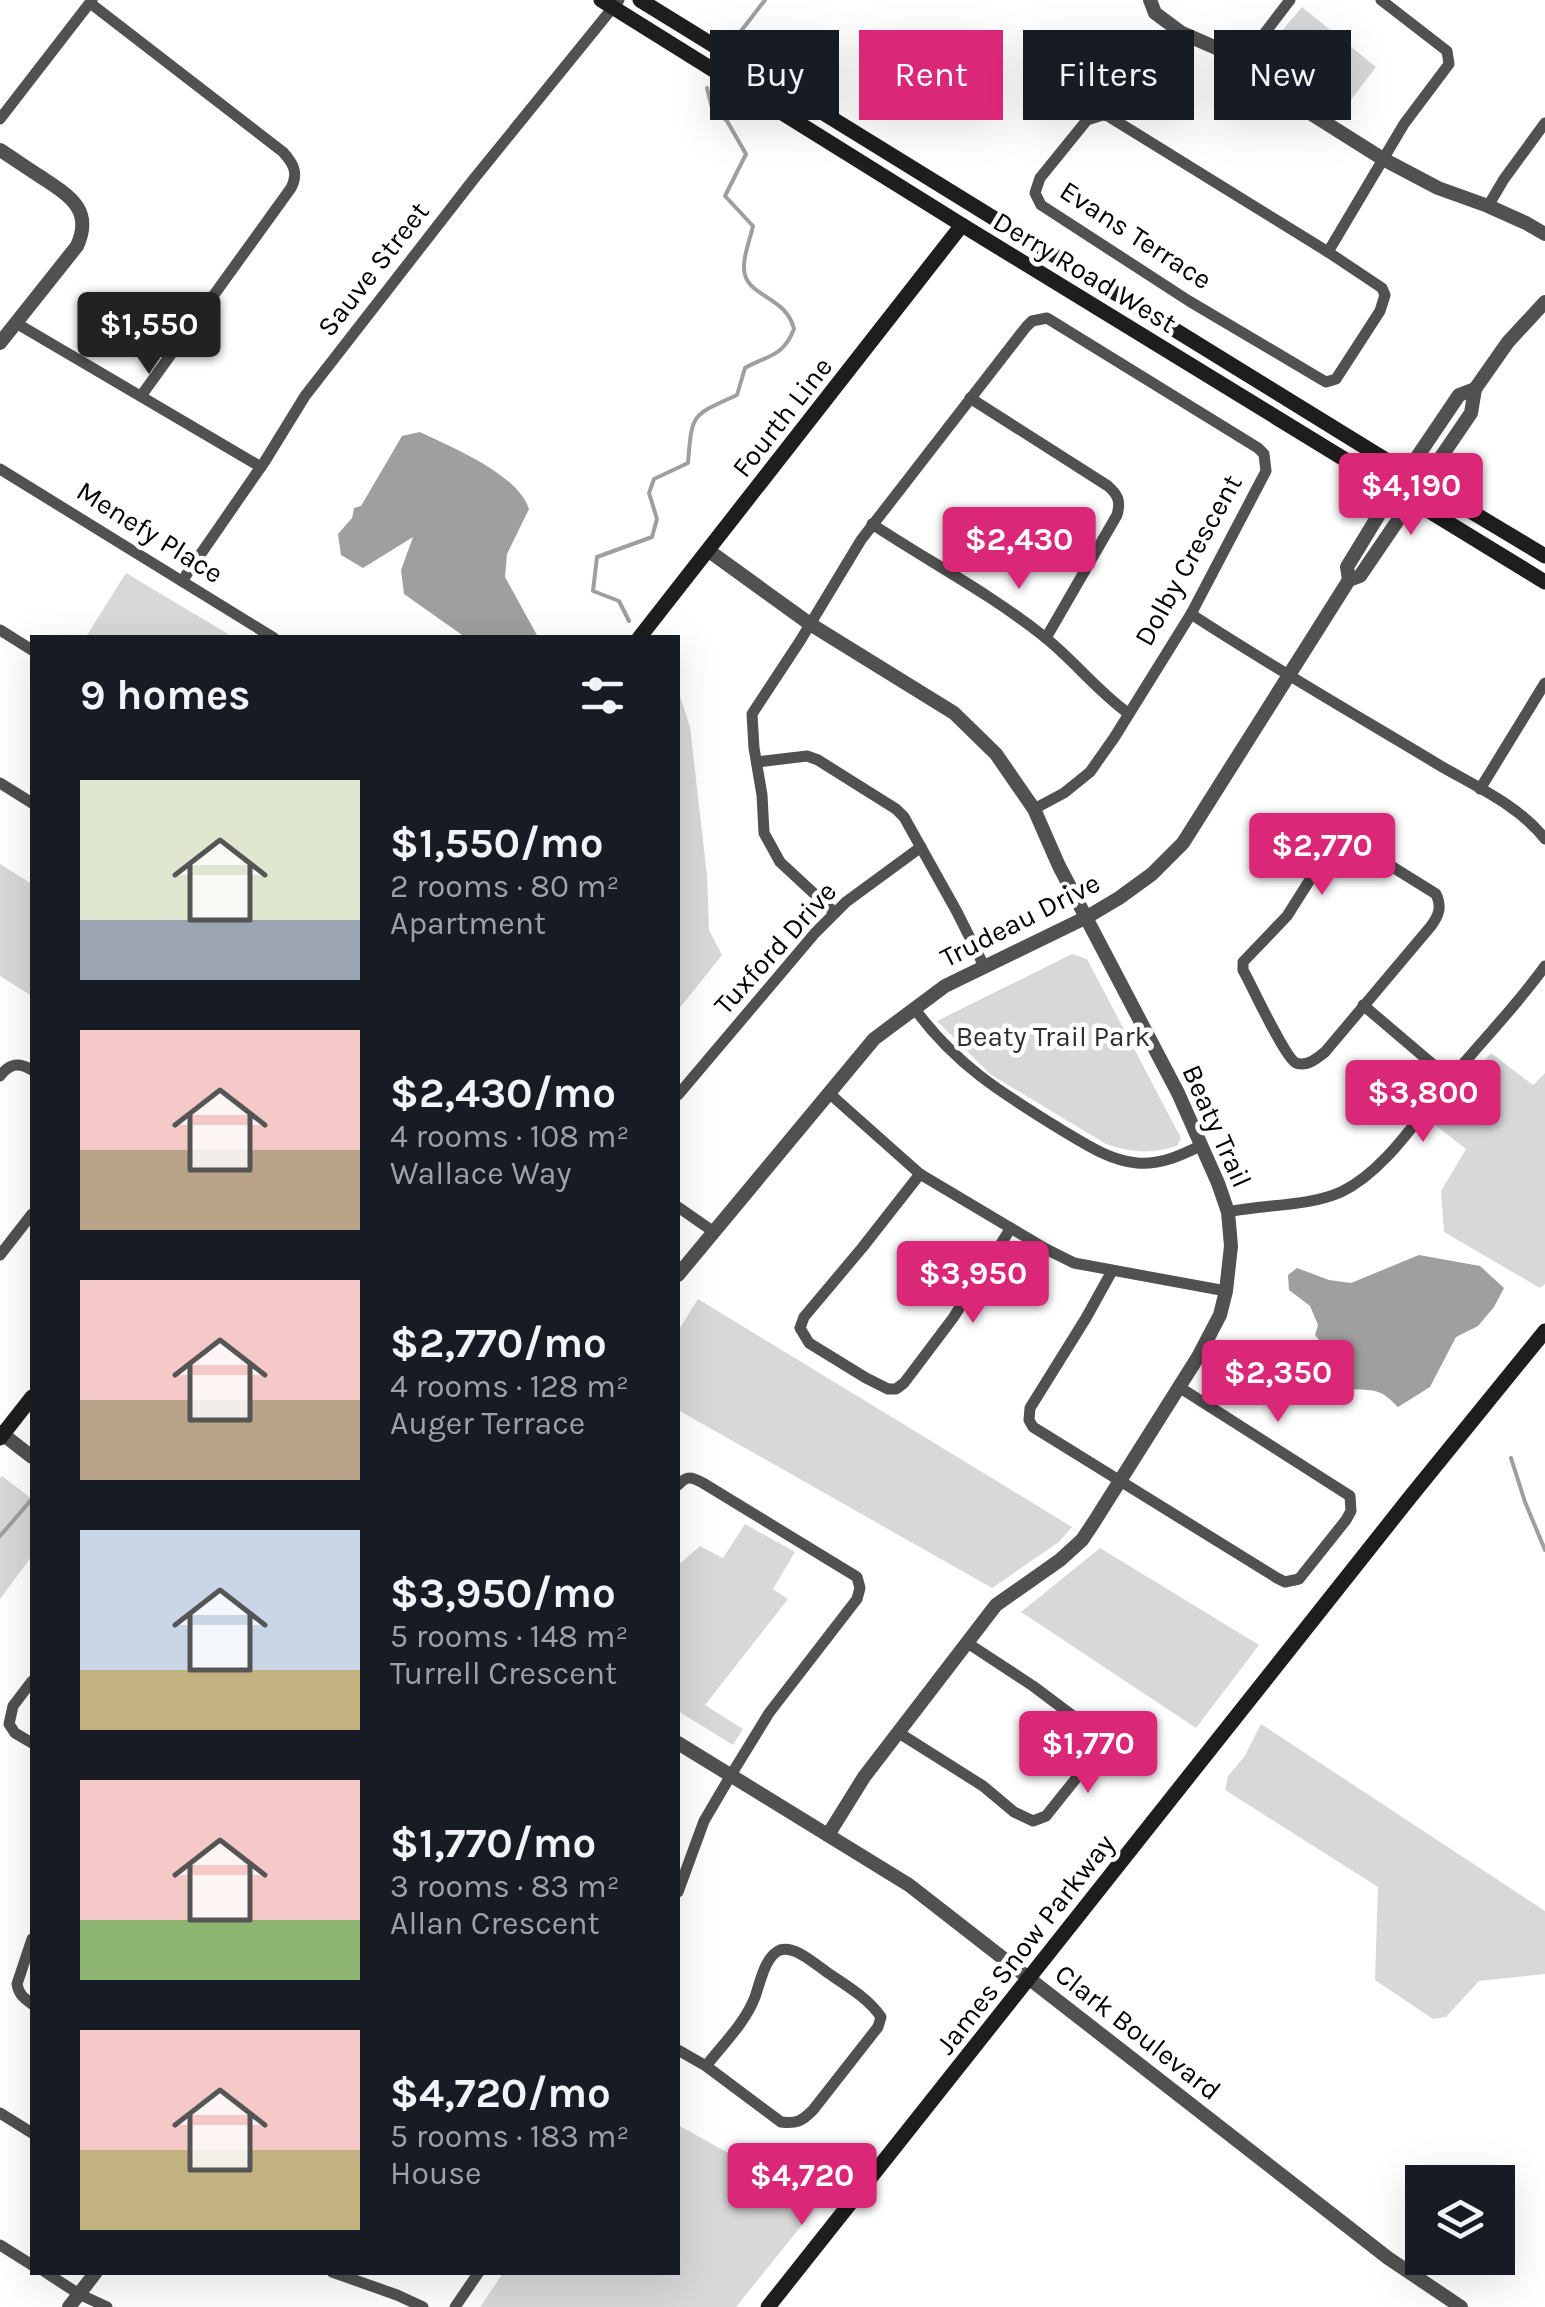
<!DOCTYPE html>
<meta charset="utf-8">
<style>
body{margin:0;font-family:Karla,sans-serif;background:#20242c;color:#f1f3f6;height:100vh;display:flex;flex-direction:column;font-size:38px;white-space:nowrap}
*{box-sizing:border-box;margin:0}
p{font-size:32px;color:#9ea1a6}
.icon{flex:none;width:55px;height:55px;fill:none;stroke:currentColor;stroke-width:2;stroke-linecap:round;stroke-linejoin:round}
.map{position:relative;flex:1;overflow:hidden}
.panel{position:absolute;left:30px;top:635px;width:650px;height:1640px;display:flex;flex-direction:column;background:#171b24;border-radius:0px;box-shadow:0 10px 40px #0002}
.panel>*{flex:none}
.top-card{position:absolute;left:710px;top:30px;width:685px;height:90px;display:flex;gap:20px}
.controls{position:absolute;left:1405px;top:2165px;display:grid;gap:20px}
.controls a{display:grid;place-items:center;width:110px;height:110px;border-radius:0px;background:#171b24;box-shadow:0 10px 40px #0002;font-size:50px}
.price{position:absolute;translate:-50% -85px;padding:0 22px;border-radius:10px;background:#db2777;color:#fff;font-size:32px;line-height:65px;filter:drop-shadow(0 2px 5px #0008)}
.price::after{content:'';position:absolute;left:50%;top:60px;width:30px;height:22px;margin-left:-15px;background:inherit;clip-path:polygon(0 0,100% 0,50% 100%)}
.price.selected{background:#222;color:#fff}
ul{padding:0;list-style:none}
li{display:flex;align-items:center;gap:30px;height:250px;padding:0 50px}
li span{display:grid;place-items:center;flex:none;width:280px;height:200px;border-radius:0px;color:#555}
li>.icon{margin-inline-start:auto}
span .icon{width:120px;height:120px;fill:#fffc;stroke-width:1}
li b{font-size:42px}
h2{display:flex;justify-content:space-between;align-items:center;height:120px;padding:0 50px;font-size:42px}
.pill{padding:0 35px;border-radius:0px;background:#171b24;box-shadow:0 10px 40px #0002;font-size:35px;line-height:90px}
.pill.selected{background:#db2777;color:#fff}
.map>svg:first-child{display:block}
.green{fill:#d8d8d8}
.water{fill:#9f9f9f}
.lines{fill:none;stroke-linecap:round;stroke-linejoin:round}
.stream{stroke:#9f9f9f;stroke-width:4}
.minor{stroke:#515151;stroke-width:11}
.tertiary{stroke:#515151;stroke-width:14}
.secondary{stroke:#1e1e1e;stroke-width:15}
.labels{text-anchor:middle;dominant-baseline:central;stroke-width:9;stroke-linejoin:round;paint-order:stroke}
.street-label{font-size:28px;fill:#000;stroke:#fff}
.park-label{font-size:28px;fill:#2f2f2f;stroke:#fff}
</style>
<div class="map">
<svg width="1545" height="2307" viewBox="0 0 1545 2307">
<rect width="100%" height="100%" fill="#fff"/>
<g class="green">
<polygon points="1302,7 1376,67 1340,114 1265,57 1264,52"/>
<polygon points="126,573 233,637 86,637"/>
<polygon points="678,690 690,727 707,876 709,930 722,955 678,1010"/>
<polygon points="0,864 32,884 32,996 0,976"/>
<path d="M 1072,954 L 1087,959 L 1181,1138 L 1177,1146 C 1151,1154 1132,1153 1106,1144 L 990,1074 L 937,1021 Z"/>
<polygon points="1491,1053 1533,1085 1545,1073 1545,1284 1540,1288 1444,1232 1441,1191 1466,1149 1430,1121"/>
<polygon points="698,1299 1072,1527 1059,1542 992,1588 678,1410 678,1331"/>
<polygon points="2,1476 32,1499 32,1556 0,1599 0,1478"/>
<polygon points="745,1524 795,1552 773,1589 788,1599 705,1705 743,1729 733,1745 678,1711 678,1565 700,1546 723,1558"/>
<polygon points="1100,1548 1259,1645 1196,1728 1021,1612"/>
<polygon points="1261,1724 1545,1911 1545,1974 1479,1981 1446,2017 1433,2019 1375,1980 1378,1887 1225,1790 1228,1776 1244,1757"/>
<polygon points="678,2125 775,2179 814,2210 736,2307 480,2307 503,2273 678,2272"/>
</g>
<g class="water">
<path d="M 420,432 C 451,447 518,474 529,509 L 507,554 L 505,577 L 538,637 L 465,637 L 404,594 L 401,570 L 413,537 L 363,568 L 341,555 L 338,534 L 352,518 L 354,508 L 361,506 L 402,436 Z"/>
<path d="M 1419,1255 L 1480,1266 L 1504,1288 L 1494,1307 L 1478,1326 L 1456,1337 L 1430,1387 L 1398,1407 C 1379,1388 1377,1391 1352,1389 C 1342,1388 1330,1378 1322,1373 L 1320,1341 L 1315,1335 L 1318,1325 L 1310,1306 L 1289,1290 L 1288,1275 L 1297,1268 L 1329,1280 L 1351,1283 Z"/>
</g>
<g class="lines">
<g class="stream">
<polyline points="738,35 765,0"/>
<path d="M 629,621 L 619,601 L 593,591 L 597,557 L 652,537 L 657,519 L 649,493 L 654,479 L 688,463 C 692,413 691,416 737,395 L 745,368 C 768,355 783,357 794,329 C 787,298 751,297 745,275 C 741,261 750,240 753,226 L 725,196 L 746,154 L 727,121 L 712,108 L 707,88"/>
<polyline points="1511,1458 1525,1502 1545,1550"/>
<polyline points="0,1536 32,1499"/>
</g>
<g class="minor">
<path d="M 90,3 L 283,152 C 293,163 299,173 291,188 L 141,396"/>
<polyline points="1244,60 1290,0"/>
<polygon points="1103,115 1108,116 1328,252 1382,288 1385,295 1380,311 1336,379 1326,382 1319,378 1189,301 1041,205 1035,193 1040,178 1087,120"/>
<polyline points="0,119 92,0"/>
<polyline points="1488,206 1504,179 1545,123"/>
<polyline points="1328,252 1404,124 1449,64 1447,51 1381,0"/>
<polyline points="16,323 261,467"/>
<path d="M 970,398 L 1108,486 C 1118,495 1121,501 1117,515 L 1046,638"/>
<polyline points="0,469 274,638"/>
<path d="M 872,524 C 928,561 989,593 1042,635 C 1073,659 1096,690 1128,713"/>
<polyline points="182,581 265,461 305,396 473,180 619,0"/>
<path d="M 1191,614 C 1272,667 1356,715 1439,765 C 1475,786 1520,806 1545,839"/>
<polyline points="0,630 32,650"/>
<polyline points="757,762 807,756 818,760 896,809 904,817 957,912 984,966"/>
<polyline points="0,783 32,803"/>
<polyline points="1480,789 1545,683"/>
<path d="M 1342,839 L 1354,843 L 1436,894 C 1442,907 1439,915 1431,926 L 1325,1052 C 1317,1058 1308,1067 1296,1063 C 1285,1058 1251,984 1243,970 L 1243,962 L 1287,916 L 1332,845 Z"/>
<polyline points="835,913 780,862 764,833 762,795 754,748 752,714 800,641 861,540 1026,327 1032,321 1047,318 1258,448 1264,454 1266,471 1191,614 1114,738 1090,772 1064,793 1034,809"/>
<polyline points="1363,1005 1450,1079"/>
<path d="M 914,1008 C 956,1065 1000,1092 1060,1129 C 1084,1143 1108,1160 1137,1163 C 1161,1165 1182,1155 1202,1145"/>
<path d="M 0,1076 C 10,1063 19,1062 32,1070"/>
<polyline points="830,1094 920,1174 1046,1249 1074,1263 1226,1291"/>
<polyline points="678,1095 815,933 846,902 921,847"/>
<polyline points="920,1174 862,1248 804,1317 800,1328 809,1343 866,1378 888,1389 896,1389 904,1383 953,1318 1011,1228"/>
<polyline points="678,1207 714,1232"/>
<path d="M 1228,1212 C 1265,1204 1307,1207 1341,1192 C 1386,1171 1420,1114 1452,1077 C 1483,1040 1517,1005 1545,966"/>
<polyline points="0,1255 32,1214"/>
<polyline points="1112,1271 1086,1318 1030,1408 1029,1420 1033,1427 1277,1578 1285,1582 1299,1579 1346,1520 1351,1511 1350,1496 1179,1387"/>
<path d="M 678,1485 C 687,1475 692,1477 703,1483 L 857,1577 L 860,1588 L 857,1599 L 769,1713 L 731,1775 L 704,1821 L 678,1892"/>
<polyline points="32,1681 13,1706 9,1724 15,1733 32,1743"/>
<polyline points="899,1733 983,1786 1014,1812 1033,1821 1046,1816 1094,1756 1096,1738 1093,1731 1033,1686 969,1644"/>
<path d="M 32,1939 L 17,1984 C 19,1995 24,1998 32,2004"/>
<path d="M 678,2050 L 706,2066 L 781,2122 C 797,2124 802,2121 813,2110 L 878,2027 L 881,2017 C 869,1999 846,1985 828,1973 C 816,1965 795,1945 780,1950 C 765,1956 760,1983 755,1997 C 745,2023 723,2044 706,2066"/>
<polyline points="0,2113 32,2133"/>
<polyline points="0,2245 32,2265"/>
<polyline points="45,2272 79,2294 107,2307"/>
<polyline points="332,2272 397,2295 423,2307"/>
<polyline points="455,2307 479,2272"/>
</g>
<g class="tertiary">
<polyline points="1150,0 1155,13 1182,33 1244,60 1310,113 1383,159 1438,188 1488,206 1526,223 1545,234"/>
<path d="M 0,150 C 14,159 27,168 41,177 C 68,195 94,209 77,246 L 0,343"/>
<polyline points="709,551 810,624 954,713 996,754 1034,809 1059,866 1178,1093 1218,1183 1228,1212 1231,1246 1226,1291 1220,1315 1198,1357 1094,1522 1082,1540 1060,1560 996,1605 864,1777 828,1835"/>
<polyline points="1349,580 1347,567 1386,503 1459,395 1475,389"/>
<polyline points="678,1275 874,1039 945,986 1087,917 1119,898 1152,874 1183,843 1349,580 1360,576 1471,413 1475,389 1508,342 1545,302"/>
<polyline points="0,1432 32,1457"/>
<polyline points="678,1743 909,1885 1388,2258 1461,2307"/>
<polyline points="69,2307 96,2272"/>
</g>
<g class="secondary">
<polyline points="601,0 962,225 1545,582"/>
<polyline points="640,0 1407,473 1545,556"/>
<polyline points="639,638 962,225"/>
<polyline points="0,1438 32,1397"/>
<polyline points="768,2307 1411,1496 1545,1331"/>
</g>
</g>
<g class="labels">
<g class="street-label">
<text transform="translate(1136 235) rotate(33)">Evans Terrace</text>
<text transform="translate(373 269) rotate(-52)">Sauve Street</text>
<text transform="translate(1085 272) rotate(31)">Derry Road West</text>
<text transform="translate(782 417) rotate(-52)">Fourth Line</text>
<text transform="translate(150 532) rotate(32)">Menefy Place</text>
<text transform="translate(1188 560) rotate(-61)">Dolby Crescent</text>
<text transform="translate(1020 920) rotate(-27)">Trudeau Drive</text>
<text transform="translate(775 948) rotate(-48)">Tuxford Drive</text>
<text transform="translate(1217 1126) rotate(66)">Beaty Trail</text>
<text transform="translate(1025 1944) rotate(-52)">James Snow Parkway</text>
<text transform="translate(1138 2032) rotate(38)">Clark Boulevard</text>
</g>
<g class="park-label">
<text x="1053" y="1036">Beaty Trail Park</text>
</g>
</g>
</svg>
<div class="controls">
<a><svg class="icon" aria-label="layers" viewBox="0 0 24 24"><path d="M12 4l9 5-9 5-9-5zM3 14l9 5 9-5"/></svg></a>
</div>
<b class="price selected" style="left:149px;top:377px">$1,550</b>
<b class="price" style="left:1411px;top:538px">$4,190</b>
<b class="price" style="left:1019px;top:592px">$2,430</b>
<b class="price" style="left:1322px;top:898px">$2,770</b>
<b class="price" style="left:1423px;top:1145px">$3,800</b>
<b class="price" style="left:973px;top:1326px">$3,950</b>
<b class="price" style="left:1278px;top:1425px">$2,350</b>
<b class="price" style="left:1088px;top:1796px">$1,770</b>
<b class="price" style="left:802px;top:2228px">$4,720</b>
<div class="top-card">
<a class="pill">Buy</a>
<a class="pill selected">Rent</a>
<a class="pill">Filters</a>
<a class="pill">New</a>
</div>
<section class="panel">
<h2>9 homes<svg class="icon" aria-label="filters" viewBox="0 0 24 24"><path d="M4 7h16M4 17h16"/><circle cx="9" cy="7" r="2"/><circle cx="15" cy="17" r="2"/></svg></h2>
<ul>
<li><span style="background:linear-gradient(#dfe7d0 70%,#9aa5b1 0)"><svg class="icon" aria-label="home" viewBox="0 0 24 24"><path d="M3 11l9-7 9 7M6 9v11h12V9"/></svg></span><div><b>$1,550/mo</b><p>2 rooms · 80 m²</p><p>Apartment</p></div></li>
<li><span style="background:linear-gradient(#f6c9c9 60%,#b9a48a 0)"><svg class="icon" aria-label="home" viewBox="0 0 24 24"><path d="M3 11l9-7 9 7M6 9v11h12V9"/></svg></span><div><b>$2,430/mo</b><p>4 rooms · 108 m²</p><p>Wallace Way</p></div></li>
<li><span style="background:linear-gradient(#f6c9c9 60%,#b9a48a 0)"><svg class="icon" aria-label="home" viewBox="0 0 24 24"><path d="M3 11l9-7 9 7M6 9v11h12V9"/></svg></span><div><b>$2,770/mo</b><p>4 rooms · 128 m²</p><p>Auger Terrace</p></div></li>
<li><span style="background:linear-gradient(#c9d6e8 70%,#c2b280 0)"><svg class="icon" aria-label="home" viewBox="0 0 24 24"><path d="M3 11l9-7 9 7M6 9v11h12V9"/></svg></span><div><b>$3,950/mo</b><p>5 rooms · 148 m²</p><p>Turrell Crescent</p></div></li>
<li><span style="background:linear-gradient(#f6c9c9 70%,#8fb573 0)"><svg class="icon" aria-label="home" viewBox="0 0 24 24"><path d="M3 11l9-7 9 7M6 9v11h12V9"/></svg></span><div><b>$1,770/mo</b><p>3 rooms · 83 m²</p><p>Allan Crescent</p></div></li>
<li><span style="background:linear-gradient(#f6c9c9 60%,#c2b280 0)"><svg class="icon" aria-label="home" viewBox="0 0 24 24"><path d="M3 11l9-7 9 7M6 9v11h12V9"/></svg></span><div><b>$4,720/mo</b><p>5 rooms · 183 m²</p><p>House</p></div></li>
</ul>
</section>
</div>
